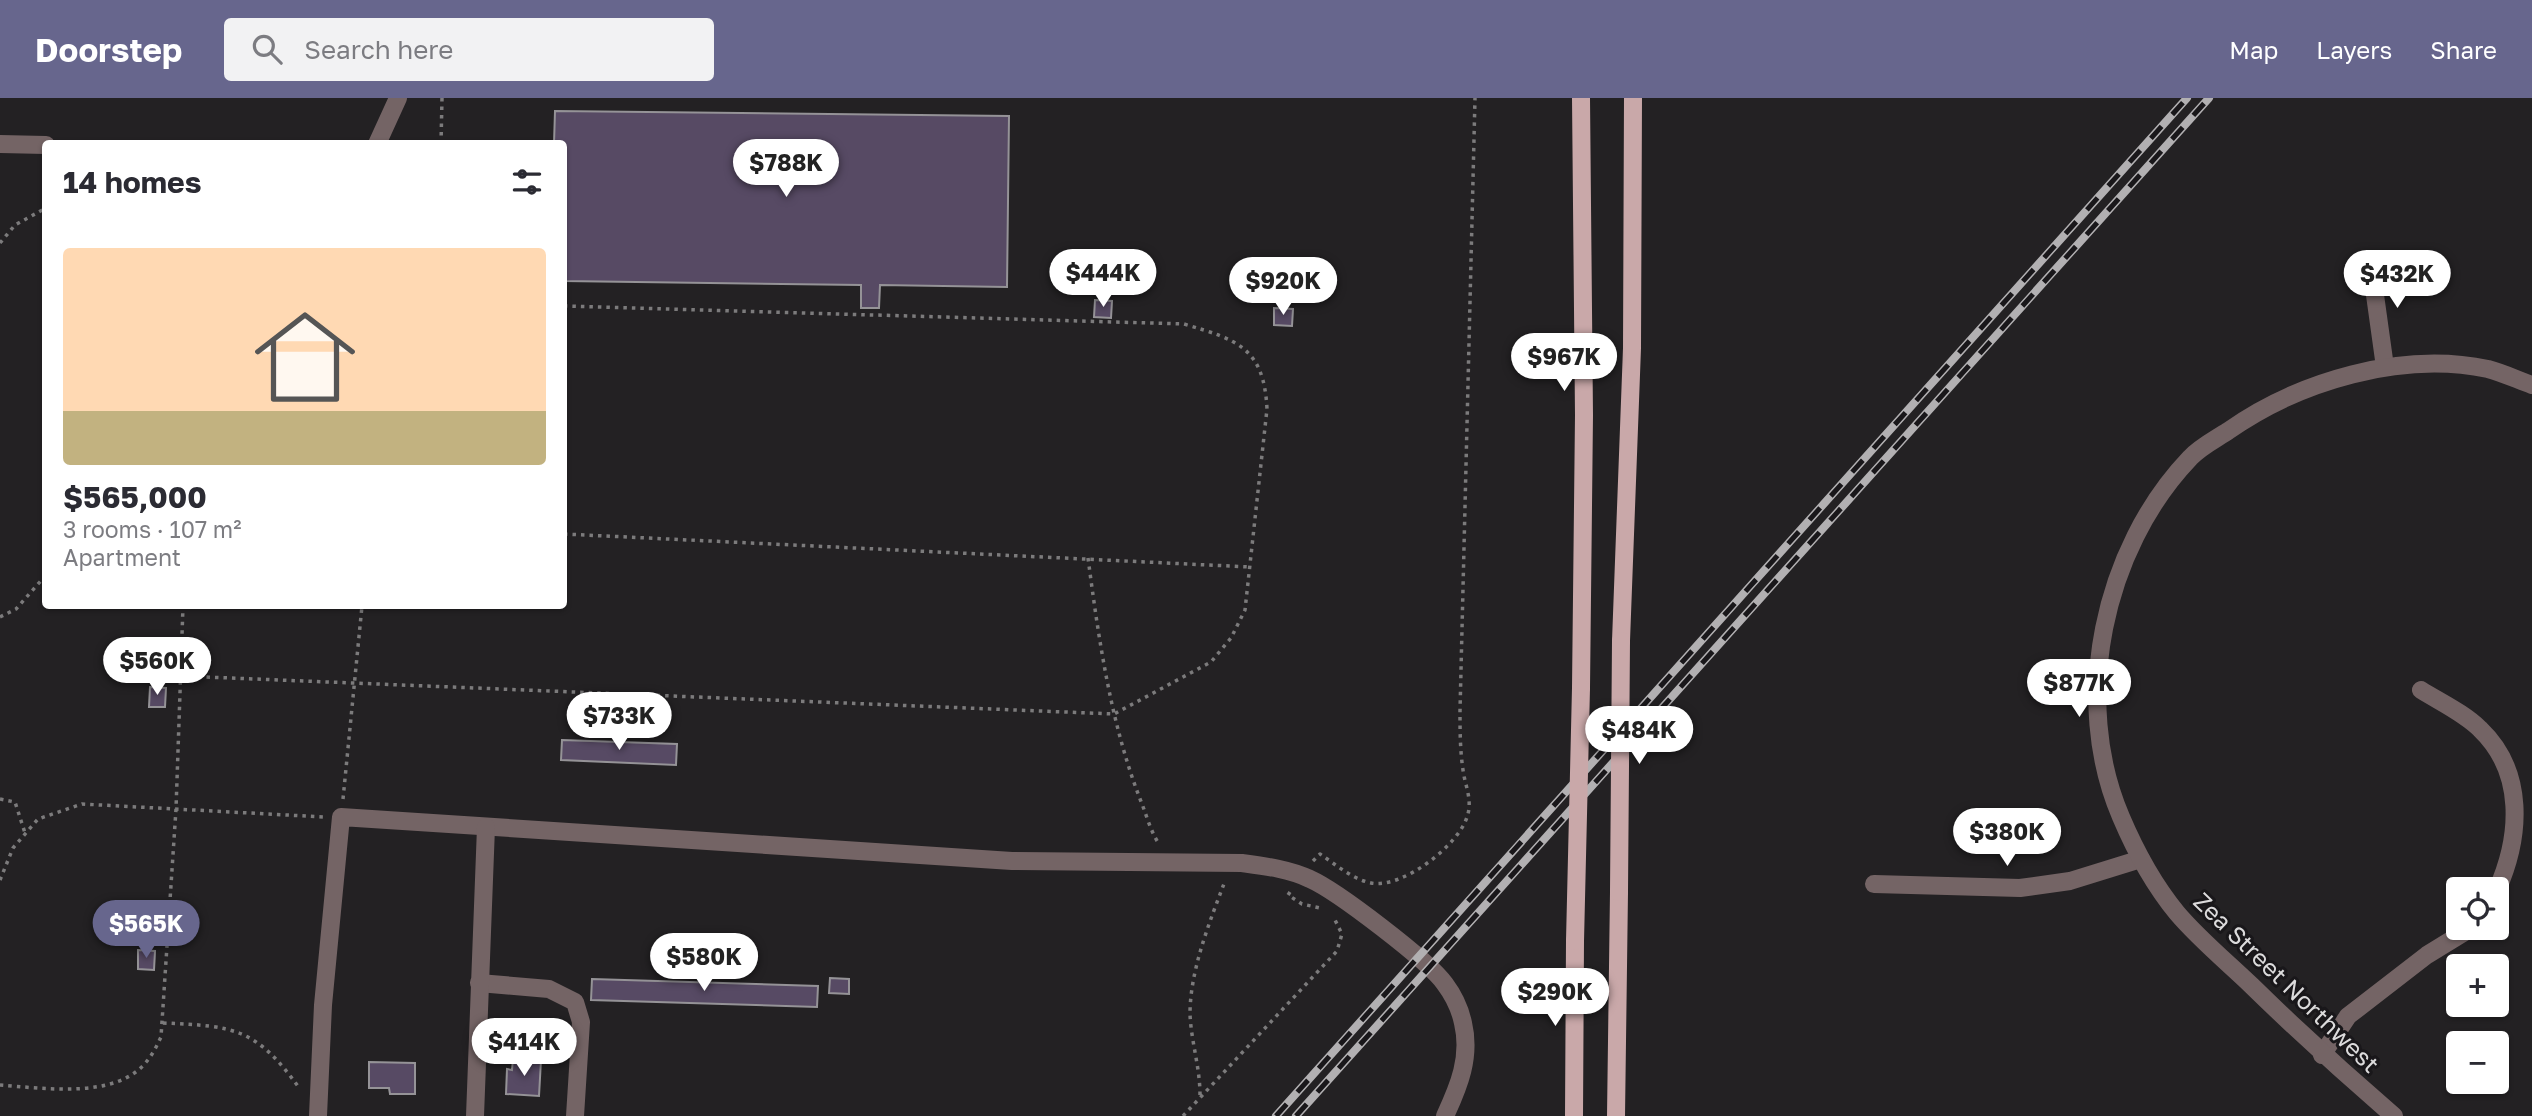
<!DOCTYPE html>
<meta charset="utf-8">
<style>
body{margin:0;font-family:"Golos Text",sans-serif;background:#f2f2f3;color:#2b2b33;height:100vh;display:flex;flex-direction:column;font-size:26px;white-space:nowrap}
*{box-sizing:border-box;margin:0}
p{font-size:23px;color:#7c7c81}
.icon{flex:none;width:38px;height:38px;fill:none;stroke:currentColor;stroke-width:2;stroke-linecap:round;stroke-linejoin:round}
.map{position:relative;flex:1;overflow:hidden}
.panel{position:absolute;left:42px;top:42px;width:525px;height:469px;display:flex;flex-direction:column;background:#fff;border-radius:7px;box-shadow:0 2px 5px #0004}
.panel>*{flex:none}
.buttons{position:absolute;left:2446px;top:779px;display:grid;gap:14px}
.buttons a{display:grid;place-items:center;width:63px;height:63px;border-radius:7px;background:#fff;box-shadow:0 2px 5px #0004;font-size:35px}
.price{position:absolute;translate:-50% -60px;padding:0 16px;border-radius:24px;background:#fff;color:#222;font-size:23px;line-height:46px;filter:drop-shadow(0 2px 4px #0008)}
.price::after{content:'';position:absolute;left:50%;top:42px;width:21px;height:16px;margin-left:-10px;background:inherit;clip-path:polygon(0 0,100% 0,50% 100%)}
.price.current{background:#67668d;color:#fff}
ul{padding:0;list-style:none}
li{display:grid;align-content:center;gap:14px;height:371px;padding:0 21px}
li+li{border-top:2px solid #e1e1e2}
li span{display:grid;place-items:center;height:217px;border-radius:7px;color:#555}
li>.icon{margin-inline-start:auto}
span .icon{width:126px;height:126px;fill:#fffc;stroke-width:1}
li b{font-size:30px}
h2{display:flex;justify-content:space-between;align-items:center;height:84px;padding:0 21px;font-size:30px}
header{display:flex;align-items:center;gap:42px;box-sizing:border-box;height:98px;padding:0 35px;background:#67668d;color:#fff}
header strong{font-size:33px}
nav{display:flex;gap:38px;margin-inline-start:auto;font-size:24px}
.search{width:490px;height:63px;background:#f2f2f3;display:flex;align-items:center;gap:18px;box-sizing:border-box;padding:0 24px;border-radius:7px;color:#7c7c81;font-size:26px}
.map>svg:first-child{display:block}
.building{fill:#574a64;stroke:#959397;stroke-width:2}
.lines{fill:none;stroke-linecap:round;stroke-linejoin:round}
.path{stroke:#7c7b7c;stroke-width:3.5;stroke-dasharray:3.5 5;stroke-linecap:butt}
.minor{stroke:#746465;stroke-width:18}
.major{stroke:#c9a8a9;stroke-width:18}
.rail-casing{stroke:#b2b0b2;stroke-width:8}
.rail{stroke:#19171a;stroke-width:5;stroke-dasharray:16;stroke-linecap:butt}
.major-bridge{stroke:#c9a8a9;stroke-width:18}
.labels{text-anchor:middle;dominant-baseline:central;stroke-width:6;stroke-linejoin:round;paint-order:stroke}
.street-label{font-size:24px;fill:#dcdbdc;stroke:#19171a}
</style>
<header>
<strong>Doorstep</strong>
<div class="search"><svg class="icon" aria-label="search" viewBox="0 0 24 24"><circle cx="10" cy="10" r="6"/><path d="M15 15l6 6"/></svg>Search here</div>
<nav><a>Map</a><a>Layers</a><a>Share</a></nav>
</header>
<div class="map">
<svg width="2532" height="1018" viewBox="0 0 2532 1018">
<rect width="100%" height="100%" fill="#232123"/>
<g class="building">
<polygon points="555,13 1009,18 1007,189 880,187 879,210 861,210 861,187 564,183 564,46 554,46"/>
<polygon points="1095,202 1112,203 1111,220 1094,219"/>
<polygon points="1274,210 1293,211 1292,228 1274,227"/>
<polygon points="150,589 166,590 165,609 149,609"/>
<polygon points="562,642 677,646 676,667 561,662"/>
<polygon points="138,852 155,853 154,872 138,871"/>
<polygon points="830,880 849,881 849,896 829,895"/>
<polygon points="592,881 818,888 817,909 591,902"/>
<polygon points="513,961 541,962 539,998 506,996 507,971 512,972"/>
<polygon points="369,964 415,965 415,996 390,996 389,990 369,990"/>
</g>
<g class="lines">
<g class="path">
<polyline points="441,46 442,0"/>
<polyline points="0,145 15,127 46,110"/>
<polyline points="564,436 1250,469"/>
<path d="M 1088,460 C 1099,543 1111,628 1142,706 C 1147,719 1151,734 1159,746"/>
<polyline points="0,519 16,511 46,477"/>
<path d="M 181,578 L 1114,616 L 1211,564 L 1231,540 L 1245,512 L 1267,311 C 1264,250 1238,242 1184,226 L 564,208"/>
<polyline points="0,701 15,704 25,735"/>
<polyline points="343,701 362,508"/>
<path d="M 1313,763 L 1320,756 C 1335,766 1352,781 1371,785 C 1402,791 1458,748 1467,719 C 1473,702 1465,688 1463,672 C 1460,652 1460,632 1460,613 L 1475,0"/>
<polyline points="0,782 13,750 38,721 82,706 324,719"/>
<polyline points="1290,794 1288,797 1302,806 1320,810"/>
<path d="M 163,925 C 235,928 256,930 300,991"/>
<path d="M 0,987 C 43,990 117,1002 147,963 C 153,956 157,947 161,939 L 176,711 L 183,508"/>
<path d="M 1200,997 C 1200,969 1191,943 1190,916 C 1190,872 1210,823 1225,783"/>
<polyline points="1183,1018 1337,853 1342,836 1334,820"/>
</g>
<g class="minor">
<polyline points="0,46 46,47"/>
<polyline points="377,46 398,0"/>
<polyline points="2370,161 2385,269"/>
<path d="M 2421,592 C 2440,604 2464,615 2480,631 C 2525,674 2521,738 2497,792"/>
<polyline points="1874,786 2020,790 2070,783 2141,761"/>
<polyline points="479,885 549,891 575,904 581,924 575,1018"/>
<polyline points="2322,957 2348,918 2427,857 2471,830"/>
<path d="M 318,1018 L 323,907 L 341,719 L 1012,763 L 1242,765 C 1264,768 1289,771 1310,781 C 1337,793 1429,863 1445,886 C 1454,898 1460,911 1463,925 C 1471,959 1459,988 1445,1018"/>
<polyline points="475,1018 486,729"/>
<path d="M 2394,1018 C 2345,976 2298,933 2252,888 C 2227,864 2199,841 2177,815 C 2154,787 2135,752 2121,719 C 2071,603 2103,451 2190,360 C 2200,349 2216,341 2228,333 C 2299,283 2401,253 2488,271 C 2503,275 2518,282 2532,287"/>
</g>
<g class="major">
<polyline points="1621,543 1632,250 1633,0"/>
<polyline points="1581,590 1584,317 1581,0"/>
<polyline points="1574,1018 1575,843"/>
<polyline points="1616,1018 1619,794"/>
</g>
<g class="rail-casing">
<g id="rail">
<polyline points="1276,1018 2187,0"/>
<polyline points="1296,1018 2209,0"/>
</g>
</g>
<use href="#rail" class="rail"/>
<g class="major-bridge">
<polyline points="1619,794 1621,543"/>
<polyline points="1575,843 1581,590"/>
</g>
</g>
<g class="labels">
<g class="street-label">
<text transform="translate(2287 884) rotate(44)">Zea Street Northwest</text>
</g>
</g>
</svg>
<div class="buttons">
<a><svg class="icon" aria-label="locate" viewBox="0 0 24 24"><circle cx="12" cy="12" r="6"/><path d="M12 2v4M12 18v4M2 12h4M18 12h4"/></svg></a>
<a>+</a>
<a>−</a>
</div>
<b class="price" style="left:786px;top:101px">$788K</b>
<b class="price" style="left:1103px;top:211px">$444K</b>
<b class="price" style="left:2397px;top:212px">$432K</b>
<b class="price" style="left:1283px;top:219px">$920K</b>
<b class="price" style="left:1564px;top:295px">$967K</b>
<b class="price" style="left:157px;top:599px">$560K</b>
<b class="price" style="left:2079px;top:621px">$877K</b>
<b class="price" style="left:619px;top:654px">$733K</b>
<b class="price" style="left:1639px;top:668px">$484K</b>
<b class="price" style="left:2007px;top:770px">$380K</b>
<b class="price current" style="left:146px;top:862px">$565K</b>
<b class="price" style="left:704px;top:895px">$580K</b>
<b class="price" style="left:1555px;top:930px">$290K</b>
<b class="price" style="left:524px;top:980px">$414K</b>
<section class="panel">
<h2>14 homes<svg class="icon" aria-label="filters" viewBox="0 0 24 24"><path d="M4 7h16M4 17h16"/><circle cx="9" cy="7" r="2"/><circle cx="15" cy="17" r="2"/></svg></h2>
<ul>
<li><span style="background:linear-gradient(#ffd9b3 75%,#c2b280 0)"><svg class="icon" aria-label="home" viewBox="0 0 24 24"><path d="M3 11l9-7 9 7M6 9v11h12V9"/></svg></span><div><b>$565,000</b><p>3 rooms · 107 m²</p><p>Apartment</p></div></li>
</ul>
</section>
</div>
